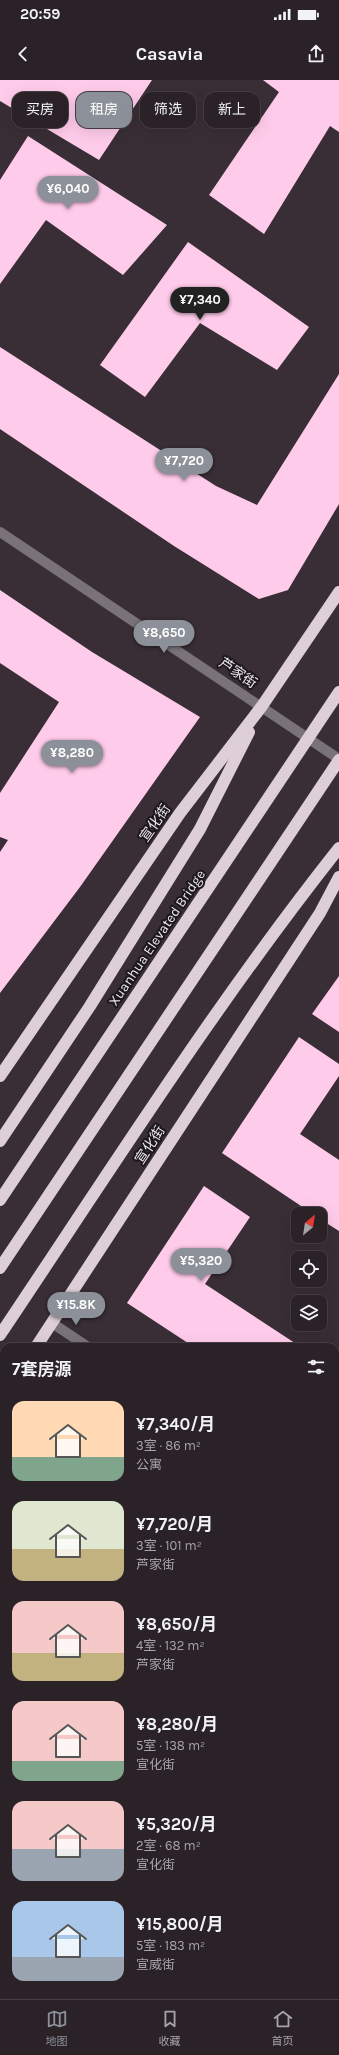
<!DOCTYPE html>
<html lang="zh">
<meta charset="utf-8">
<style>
body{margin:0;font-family:Karla,"Noto Sans SC",sans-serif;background:#332a30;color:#f1f3f6;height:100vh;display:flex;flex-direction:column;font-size:15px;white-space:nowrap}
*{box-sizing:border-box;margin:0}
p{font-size:13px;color:#a6a4a8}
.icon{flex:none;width:22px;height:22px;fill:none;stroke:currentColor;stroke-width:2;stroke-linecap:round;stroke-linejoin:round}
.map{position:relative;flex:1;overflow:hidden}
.sheet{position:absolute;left:0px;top:1263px;width:339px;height:656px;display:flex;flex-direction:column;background:#2b2228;border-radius:12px 12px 0 0;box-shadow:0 4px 16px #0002,0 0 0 1px #473f45}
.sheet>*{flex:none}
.guide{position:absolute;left:12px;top:12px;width:315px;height:36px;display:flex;gap:8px}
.needle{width:26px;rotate:30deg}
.controls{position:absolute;left:291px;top:1127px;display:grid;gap:8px}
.controls a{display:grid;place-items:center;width:36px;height:36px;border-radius:8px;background:#2b2228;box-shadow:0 4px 16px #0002,0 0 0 1px #473f45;font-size:20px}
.price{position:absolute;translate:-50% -34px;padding:0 9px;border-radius:14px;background:#8c9099;color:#fff;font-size:13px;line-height:26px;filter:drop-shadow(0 1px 2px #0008)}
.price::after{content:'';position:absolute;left:50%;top:24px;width:12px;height:9px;margin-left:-6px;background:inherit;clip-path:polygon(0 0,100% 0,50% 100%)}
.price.selected{background:#222;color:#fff}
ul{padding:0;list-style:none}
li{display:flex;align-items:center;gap:12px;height:100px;padding:0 12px}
li span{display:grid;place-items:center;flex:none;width:112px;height:80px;border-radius:12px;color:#555}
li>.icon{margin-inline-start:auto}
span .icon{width:48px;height:48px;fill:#fffc;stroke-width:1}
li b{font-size:17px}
h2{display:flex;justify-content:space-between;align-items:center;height:48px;padding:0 12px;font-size:17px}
.pill{padding:0 14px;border-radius:12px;background:#2b2228;box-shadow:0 4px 16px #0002,0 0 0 1px #473f45;font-size:14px;line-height:36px}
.pill.selected{background:#8c9099;color:#fff}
.status{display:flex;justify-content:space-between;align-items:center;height:28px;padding:0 20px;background:#2b2228;direction:ltr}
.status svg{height:11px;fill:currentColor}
header{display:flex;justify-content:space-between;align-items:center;height:52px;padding:0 12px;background:#2b2228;font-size:18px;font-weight:700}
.tabs{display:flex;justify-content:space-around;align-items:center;height:56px;border-top:1px solid #473f45;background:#2b2228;font-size:11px;color:#a6a4a8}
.tabs a{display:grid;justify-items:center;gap:2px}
.tabs .selected{color:#8c9099}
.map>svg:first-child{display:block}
.building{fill:#ffcbea}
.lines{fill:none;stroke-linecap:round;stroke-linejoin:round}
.minor{stroke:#797377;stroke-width:10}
.highway{stroke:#ddced7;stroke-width:12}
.highway-bridge{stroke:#ddced7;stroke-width:12}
.labels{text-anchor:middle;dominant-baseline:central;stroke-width:4;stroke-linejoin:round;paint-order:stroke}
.street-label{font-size:14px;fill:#ede6ea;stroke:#1d181b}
</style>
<div class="status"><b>20:59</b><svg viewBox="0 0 49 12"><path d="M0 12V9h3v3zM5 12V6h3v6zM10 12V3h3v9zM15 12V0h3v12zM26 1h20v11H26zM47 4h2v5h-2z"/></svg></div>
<header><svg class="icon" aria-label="back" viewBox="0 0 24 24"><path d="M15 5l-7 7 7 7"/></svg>Casavia<svg class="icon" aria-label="share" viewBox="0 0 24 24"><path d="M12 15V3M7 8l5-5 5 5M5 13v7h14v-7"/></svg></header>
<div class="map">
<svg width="339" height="1919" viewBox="0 0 339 1919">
<rect width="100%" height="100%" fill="#392e35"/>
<g class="building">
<polygon points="0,0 152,0 99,80 0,21"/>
<polygon points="263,0 339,0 339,52 330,46 264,154 209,115 279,12"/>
<polygon points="28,56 167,145 123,195 46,140 0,204 0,100"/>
<polygon points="188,162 309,247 277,290 200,243 145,317 100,285"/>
<polygon points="0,267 216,406 257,425 339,294 339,424 288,510 259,519 174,466 0,349"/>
<polygon points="0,510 92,572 200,637 80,807 0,913 0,772 8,760 0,757 0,713 59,622 0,583"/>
<polygon points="339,896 339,952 312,934"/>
<polygon points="299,957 339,984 339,996 300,1054 339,1080 339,1151 320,1139 320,1134 313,1134 222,1073"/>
<polygon points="204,1106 250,1137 205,1204 301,1267 194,1267 127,1223"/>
<polygon points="335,1290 339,1292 339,1364 335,1361"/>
<polygon points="4,1375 4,1397 0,1394 0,1381"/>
<polygon points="0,1451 4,1453 4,1511 0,1508"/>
<polygon points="335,1500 339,1503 339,1559 335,1556"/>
<polygon points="339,1633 339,1710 335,1716 335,1639"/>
<polygon points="4,1752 4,1866 0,1863 0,1758"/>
<polygon points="335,1841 339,1843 339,1906 335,1904"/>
<polygon points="77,1915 101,1915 98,1919 83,1919"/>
<polygon points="134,1915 193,1915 191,1919 131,1919"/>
</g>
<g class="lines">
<g class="minor">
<polyline points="0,452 339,679"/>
<polyline points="52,1243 88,1267"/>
<polyline points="335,1432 339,1435"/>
</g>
<g class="highway">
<polyline points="0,996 180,733 262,626 339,512"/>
<polyline points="0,1061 90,926 200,749 249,652"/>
<polyline points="0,1188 339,680"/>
<path d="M 0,1255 C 110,1091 216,923 339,768"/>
<polyline points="36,1267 320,833 339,797"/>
<polyline points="0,1322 4,1316"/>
</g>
<polyline class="highway-bridge" points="0,1120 339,612"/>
</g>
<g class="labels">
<g class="street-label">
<text transform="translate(238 593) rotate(34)">芦家街</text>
<text transform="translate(155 743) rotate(-55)">宣化街</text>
<text transform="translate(157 858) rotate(-56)">Xuanhua Elevated Bridge</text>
<text transform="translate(150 1065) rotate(-57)">宣化街</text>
</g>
</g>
</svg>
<div class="controls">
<a><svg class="needle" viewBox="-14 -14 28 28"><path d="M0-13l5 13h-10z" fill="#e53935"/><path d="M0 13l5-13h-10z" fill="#a6a4a8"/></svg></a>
<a><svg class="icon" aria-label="locate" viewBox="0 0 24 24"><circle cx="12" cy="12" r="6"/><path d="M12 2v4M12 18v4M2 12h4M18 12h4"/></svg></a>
<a><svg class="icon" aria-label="layers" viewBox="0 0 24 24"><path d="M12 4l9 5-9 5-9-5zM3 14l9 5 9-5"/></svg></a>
</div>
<b class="price" style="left:68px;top:130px">¥6,040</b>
<b class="price selected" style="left:200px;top:241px">¥7,340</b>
<b class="price" style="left:184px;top:402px">¥7,720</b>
<b class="price" style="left:164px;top:574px">¥8,650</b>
<b class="price" style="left:72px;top:694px">¥8,280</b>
<b class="price" style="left:201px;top:1202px">¥5,320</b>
<b class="price" style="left:76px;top:1246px">¥15.8K</b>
<div class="guide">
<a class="pill">买房</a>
<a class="pill selected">租房</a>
<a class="pill">筛选</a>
<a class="pill">新上</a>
</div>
<section class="sheet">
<h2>7套房源<svg class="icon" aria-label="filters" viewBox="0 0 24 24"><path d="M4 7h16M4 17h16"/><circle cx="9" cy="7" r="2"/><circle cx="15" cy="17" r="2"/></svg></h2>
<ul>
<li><span style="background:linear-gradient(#ffd9b3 70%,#7fa58c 0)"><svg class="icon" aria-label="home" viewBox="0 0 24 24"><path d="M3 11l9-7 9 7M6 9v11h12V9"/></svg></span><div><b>¥7,340/月</b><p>3室 · 86 m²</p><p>公寓</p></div></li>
<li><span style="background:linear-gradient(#dfe7d0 60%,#c2b280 0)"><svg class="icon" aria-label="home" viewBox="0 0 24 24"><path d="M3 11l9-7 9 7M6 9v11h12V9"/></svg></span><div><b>¥7,720/月</b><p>3室 · 101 m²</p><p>芦家街</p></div></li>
<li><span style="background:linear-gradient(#f6c9c9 65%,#c2b280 0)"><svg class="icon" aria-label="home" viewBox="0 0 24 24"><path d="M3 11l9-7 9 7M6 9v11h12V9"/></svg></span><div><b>¥8,650/月</b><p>4室 · 132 m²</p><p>芦家街</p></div></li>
<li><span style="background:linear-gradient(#f6c9c9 75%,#7fa58c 0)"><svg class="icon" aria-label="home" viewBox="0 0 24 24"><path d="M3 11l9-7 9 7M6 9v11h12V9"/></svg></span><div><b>¥8,280/月</b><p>5室 · 138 m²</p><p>宣化街</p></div></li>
<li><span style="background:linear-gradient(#f6c9c9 60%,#9aa5b1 0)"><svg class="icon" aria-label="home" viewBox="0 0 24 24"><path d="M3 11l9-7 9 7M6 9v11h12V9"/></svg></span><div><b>¥5,320/月</b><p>2室 · 68 m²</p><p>宣化街</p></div></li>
<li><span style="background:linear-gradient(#a9c7e8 70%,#9aa5b1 0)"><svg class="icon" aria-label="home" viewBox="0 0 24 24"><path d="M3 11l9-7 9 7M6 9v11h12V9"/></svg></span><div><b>¥15,800/月</b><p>5室 · 183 m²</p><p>宣威街</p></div></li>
</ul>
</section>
</div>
<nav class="tabs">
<a class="selected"><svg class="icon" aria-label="map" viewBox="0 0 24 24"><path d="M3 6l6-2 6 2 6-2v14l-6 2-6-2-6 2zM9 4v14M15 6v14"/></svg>地图</a>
<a><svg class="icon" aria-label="saved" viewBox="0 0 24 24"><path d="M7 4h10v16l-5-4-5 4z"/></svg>收藏</a>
<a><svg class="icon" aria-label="home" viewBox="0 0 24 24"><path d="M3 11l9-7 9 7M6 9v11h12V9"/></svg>首页</a>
</nav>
